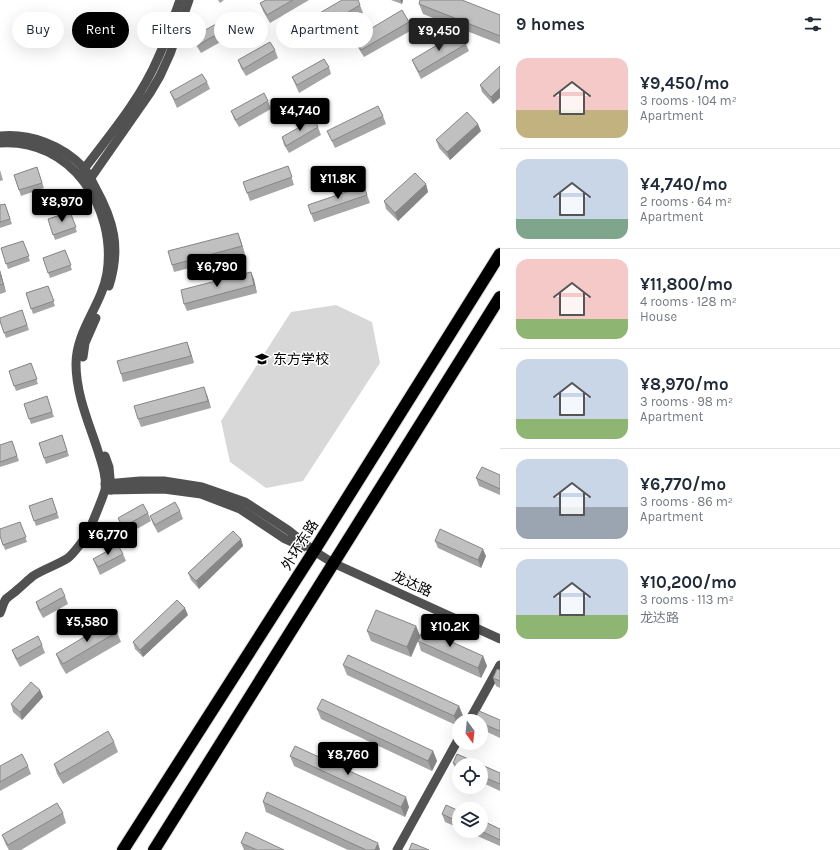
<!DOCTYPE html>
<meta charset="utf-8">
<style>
body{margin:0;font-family:Karla,"Noto Sans SC",sans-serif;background:#f2f2f3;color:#1f2937;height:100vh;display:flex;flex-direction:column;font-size:15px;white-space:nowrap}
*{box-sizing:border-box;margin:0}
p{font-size:13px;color:#747a83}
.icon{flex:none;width:22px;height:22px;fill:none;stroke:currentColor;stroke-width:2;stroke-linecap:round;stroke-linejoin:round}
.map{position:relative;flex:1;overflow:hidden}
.drawer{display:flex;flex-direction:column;background:#fff;width:340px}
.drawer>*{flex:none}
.guide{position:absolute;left:12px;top:12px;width:380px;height:36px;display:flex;gap:8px}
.needle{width:26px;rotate:165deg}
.controls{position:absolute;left:452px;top:714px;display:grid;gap:8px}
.controls a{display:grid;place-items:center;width:36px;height:36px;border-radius:50%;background:#fff;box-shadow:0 4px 16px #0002;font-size:20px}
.price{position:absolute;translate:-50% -34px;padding:0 9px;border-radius:4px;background:#000;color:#fff;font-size:13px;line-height:26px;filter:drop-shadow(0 1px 2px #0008)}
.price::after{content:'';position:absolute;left:50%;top:24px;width:12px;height:9px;margin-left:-6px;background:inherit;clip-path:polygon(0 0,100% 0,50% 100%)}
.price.current{background:#222;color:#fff}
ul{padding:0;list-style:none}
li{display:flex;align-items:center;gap:12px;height:100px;padding:0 16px}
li+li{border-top:1px solid #e0e1e3}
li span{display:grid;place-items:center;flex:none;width:112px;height:80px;border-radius:12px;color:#555}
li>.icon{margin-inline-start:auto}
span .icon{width:48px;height:48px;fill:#fffc;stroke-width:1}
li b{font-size:17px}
h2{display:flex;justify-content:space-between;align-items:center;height:48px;padding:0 16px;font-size:17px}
.chip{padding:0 14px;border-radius:18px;background:#fff;box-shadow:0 4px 16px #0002;font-size:14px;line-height:36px}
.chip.current{background:#000;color:#fff}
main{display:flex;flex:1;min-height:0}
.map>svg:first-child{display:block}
.green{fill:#d8d8d8}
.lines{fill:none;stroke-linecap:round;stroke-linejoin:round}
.highway-casing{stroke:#dbdbdb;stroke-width:14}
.minor{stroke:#515151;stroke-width:9}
.highway{stroke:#000;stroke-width:12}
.wall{fill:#a5a5a5}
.shaded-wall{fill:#868686}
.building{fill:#c0c0c0;stroke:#868686}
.labels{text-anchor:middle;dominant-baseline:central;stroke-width:3;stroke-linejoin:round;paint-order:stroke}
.poi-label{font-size:14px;fill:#000;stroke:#fff;text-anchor:start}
.street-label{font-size:14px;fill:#000;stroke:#fff}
</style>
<main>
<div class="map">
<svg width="500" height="850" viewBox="0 0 500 850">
<rect width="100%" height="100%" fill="#fff"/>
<polygon class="green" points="336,305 372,322 380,363 303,481 266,488 230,462 221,421 291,312"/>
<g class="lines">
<g class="highway-casing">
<g id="highway">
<polyline points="123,850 314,551 500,254"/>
<polyline points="154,850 500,297"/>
</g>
</g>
<g class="minor">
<path d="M 0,136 C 30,133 62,145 83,167 C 88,172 92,181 95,187 C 114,221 121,248 109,286"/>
<path d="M 0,143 C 71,138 117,208 107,273 C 102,305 76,330 76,364 C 76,393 88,421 97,448 C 101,461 107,476 105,490 C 103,497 91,527 87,534 C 84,540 73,554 68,558 C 57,565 44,569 33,576 C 28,580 23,585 17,590 C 14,593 9,596 6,599 C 3,603 2,609 0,613"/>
<path d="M 81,173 C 109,136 140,100 158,58 C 167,39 173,19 180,0"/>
<polyline points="88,182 150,93 160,76 170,54 189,0"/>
<polyline points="83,357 85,343 96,318"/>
<polyline points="105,456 109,467 111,490"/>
<polyline points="105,484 140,481 164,481 202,487 245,502 288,530 314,551 333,563 500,639"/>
<polyline points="106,490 164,489 201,494 240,509 285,539 303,547"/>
<polyline points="469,721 500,665"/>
<polyline points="397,850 459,738"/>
</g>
<use href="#highway" class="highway"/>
</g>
<g class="wall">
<polygon points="218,0 224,0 220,3"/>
<polygon points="266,0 309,0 270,23 263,11 260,3"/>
<polygon points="391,0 403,0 402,4"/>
<polygon points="419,4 500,15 500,44 423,14"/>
<polygon points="360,5 363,13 316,40 309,29 306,21"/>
<polygon points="409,22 412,30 364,57 357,46 355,38"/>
<polygon points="230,27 233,35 201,53 196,45 193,37"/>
<polygon points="466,44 469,51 421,79 415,67 412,60"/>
<polygon points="275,50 278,58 246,76 241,68 238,60"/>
<polygon points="500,66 493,104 482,92 480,85"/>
<polygon points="329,67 331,74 299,93 295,84 292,77"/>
<polygon points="207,82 210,89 177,108 173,99 170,92"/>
<polygon points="268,101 271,109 239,127 234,119 231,111"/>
<polygon points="383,116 386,124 335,148 327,131"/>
<polygon points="318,127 321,135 289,153 284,145 282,137"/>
<polygon points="481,131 450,160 439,148 436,140"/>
<polygon points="288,166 294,185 250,201 243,182"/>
<polygon points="37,167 44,188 21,196 14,175"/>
<polygon points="0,170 3,180 0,181"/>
<polygon points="426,184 428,192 398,221 386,209 384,201"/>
<polygon points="364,186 370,203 314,222 308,205"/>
<polygon points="5,204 12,224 0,228 0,205"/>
<polygon points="70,212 77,232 55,240 48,219"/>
<polygon points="238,233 245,254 174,272 172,265"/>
<polygon points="23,241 30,261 8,269 1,248"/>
<polygon points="65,250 72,270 50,278 43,258"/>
<polygon points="0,270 6,292 0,294"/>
<polygon points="251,272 257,293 187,311 184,304"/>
<polygon points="48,286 55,306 33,314 26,293"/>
<polygon points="22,310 29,330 6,338 0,321"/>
<polygon points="187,342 194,363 123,382 121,374"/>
<polygon points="31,363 38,384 16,391 9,371"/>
<polygon points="207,395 211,408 141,427 138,419"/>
<polygon points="47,396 54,417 31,424 24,404"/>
<polygon points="62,435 69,456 46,464 39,443"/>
<polygon points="12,441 19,461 0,467 0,445"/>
<polygon points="500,475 500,495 479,486 476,478"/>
<polygon points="52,498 59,518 36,526 29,506"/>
<polygon points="180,511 183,519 158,533 153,524 150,516"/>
<polygon points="148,513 151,521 126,535 121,526 118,518"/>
<polygon points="20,522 27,542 5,550 0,536"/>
<polygon points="241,539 243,546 199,589 191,580 188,573"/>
<polygon points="435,541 486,556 481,568 438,548"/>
<polygon points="123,554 126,561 100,575 96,566 93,559"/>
<polygon points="65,596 68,604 43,618 38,609 36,602"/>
<polygon points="188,615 143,657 135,649 133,642"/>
<polygon points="416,626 420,636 483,656 487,666 481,678 421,651 418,641 411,657 371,641 367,631"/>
<polygon points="117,632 121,642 66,674 60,664 56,654"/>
<polygon points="42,645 45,653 20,667 15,658 12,650"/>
<polygon points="343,665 459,706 463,716 458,726 347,675"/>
<polygon points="500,670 500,688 496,686 493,678"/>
<polygon points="40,690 43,697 22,720 13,712 11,704"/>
<polygon points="317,709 433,751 437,761 432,771 321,719"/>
<polygon points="475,720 500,720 500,738 481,729 481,721 475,721"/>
<polygon points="114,742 118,752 63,784 57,774 54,764"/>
<polygon points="457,754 500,773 500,791 481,782 481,765 459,765 459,773 456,771 453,763"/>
<polygon points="290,756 409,807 405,817 294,766"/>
<polygon points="0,766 28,766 31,774 0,791"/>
<polygon points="263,802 380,850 348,850 266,812"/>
<polygon points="459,811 459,828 445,822 442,814"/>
<polygon points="63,813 66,823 21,850 9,850 6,845 2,835"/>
<polygon points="500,829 500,846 466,831 481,831"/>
<polygon points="241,843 284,850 244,850"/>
</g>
<g class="shaded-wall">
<polygon points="400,0 403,0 402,4"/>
<polygon points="500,88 500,98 493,104 491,97"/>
<polygon points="478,124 481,131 450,160 447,152"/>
<polygon points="426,184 428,192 398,221 395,213"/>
<polygon points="238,233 241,241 245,254 242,246"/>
<polygon points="0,270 6,292 3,284 0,273"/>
<polygon points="251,272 254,279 257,293 254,285"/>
<polygon points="187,342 190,350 194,363 191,356"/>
<polygon points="204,387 207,395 211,408 208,401"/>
<polygon points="241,539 243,546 199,589 196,581"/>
<polygon points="483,549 486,556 481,568 478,560"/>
<polygon points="185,608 188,615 143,657 140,650"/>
<polygon points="416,626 420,636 411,657 407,647"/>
<polygon points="483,656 487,666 481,678 478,668"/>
<polygon points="40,690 43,697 22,720 20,712"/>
<polygon points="459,706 463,716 460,721 459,721 459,723 458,726 454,716"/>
<polygon points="433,751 437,761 432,771 428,761"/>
<polygon points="406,797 409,807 405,817 401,807"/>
<polygon points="378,843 380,850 375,850"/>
</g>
<g class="building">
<polygon points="266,0 293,0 267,15 260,3"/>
<polygon points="342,0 358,0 360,5 313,33 306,21"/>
<polygon points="420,0 462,0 500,15 500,36 419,4"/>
<polygon points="402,10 409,22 361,50 355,38"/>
<polygon points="225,19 230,27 198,45 193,37"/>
<polygon points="459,32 466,44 419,72 412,60"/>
<polygon points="270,42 275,50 243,69 238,60"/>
<polygon points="324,59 329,67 297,85 292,77"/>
<polygon points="500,66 500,88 491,97 480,85"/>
<polygon points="202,74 207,82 175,100 170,92"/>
<polygon points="264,93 268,101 236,120 231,111"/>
<polygon points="378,106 383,116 332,141 327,131"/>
<polygon points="467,112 478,124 447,152 436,140"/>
<polygon points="314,119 318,127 286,146 282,137"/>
<polygon points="288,166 292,177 247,193 243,182"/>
<polygon points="37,167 42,183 19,190 14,175"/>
<polygon points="415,173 426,184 395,213 384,201"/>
<polygon points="364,186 367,195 311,214 308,205"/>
<polygon points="5,204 10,219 0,222 0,205"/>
<polygon points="70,212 76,227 53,235 48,219"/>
<polygon points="238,233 242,246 172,265 168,251"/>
<polygon points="23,241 29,256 6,264 1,248"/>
<polygon points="65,250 71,265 48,273 43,258"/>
<polygon points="251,272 254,285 184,304 181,290"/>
<polygon points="0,273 3,284 0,285"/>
<polygon points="48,286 54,301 31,309 26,293"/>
<polygon points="22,310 27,325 4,333 0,321 0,318"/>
<polygon points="187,342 191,356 121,374 117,361"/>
<polygon points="31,363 37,379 14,386 9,371"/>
<polygon points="204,387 208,401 138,419 134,406"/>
<polygon points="47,396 52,412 29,419 24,404"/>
<polygon points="62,435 67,451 44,458 39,443"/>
<polygon points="12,441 17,456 0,462 0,445"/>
<polygon points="482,467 500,475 500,489 476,478"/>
<polygon points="52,498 57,513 34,521 29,506"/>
<polygon points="175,502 180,511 155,525 150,516"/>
<polygon points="143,504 148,513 123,527 118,518"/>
<polygon points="20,522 26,537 3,545 0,536 0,529"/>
<polygon points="440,529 483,549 478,560 435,541"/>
<polygon points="233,531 241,539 196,581 188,573"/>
<polygon points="118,545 123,554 98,567 93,559"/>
<polygon points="61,588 65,596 40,610 36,602"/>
<polygon points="177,600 185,608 140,650 133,642"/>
<polygon points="376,610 416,626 407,647 367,631"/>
<polygon points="111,621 117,632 63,664 56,654"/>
<polygon points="423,629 483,656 478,668 418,641"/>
<polygon points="38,636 42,645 17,659 12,650"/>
<polygon points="348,655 459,706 454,716 343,665"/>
<polygon points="497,669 500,670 500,681 493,678"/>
<polygon points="31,682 40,690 20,712 11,704"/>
<polygon points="322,699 433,751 428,761 317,709"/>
<polygon points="479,711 500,720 500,731 481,723 481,721 477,721 475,720"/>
<polygon points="108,731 114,742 60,774 54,764"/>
<polygon points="295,746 406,797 401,807 290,756"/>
<polygon points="22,754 28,766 0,782 0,766"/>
<polygon points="457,754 500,773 500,784 481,776 481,765 459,765 459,766 453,763"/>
<polygon points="267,792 378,843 375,850 366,850 263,802"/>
<polygon points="57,803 63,813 8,845 2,835"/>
<polygon points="446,805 459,811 459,822 442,814"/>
<polygon points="481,820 500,829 500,840 481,831"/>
<polygon points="246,832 284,850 257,850 241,843"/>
<polygon points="412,843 429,850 409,850"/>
</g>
<defs>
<g id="school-bare" transform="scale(1.08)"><path d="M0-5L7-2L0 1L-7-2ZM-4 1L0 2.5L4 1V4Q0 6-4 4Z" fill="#000" stroke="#fff" stroke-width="2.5" paint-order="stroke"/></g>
</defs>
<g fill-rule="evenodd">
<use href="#school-bare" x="262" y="359"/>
</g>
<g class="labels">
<g class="poi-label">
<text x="273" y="359">东方学校</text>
</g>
<g class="street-label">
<text transform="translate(300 545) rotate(-58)">外环东路</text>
<text transform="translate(412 584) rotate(24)">龙达路</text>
</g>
</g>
</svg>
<div class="controls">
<a><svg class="needle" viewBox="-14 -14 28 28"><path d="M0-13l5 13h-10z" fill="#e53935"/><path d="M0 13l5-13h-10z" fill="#747a83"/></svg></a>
<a><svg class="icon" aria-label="locate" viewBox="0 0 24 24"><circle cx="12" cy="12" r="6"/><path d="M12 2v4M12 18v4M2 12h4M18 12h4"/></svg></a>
<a><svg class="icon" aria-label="layers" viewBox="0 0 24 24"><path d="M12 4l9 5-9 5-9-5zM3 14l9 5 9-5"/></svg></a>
</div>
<b class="price current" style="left:439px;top:52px">¥9,450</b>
<b class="price" style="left:300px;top:132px">¥4,740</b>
<b class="price" style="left:338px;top:200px">¥11.8K</b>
<b class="price" style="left:62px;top:223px">¥8,970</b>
<b class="price" style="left:217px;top:288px">¥6,790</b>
<b class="price" style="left:108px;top:556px">¥6,770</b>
<b class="price" style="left:87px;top:643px">¥5,580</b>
<b class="price" style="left:450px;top:648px">¥10.2K</b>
<b class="price" style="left:348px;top:776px">¥8,760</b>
<div class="guide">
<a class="chip">Buy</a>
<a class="chip current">Rent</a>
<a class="chip">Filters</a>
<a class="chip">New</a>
<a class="chip">Apartment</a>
</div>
</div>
<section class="drawer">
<h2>9 homes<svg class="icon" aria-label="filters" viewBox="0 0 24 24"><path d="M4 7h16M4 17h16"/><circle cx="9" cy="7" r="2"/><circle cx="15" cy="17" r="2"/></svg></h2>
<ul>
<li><span style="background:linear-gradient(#f6c9c9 65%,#c2b280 0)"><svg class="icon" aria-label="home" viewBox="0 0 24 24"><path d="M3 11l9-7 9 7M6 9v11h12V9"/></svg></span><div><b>¥9,450/mo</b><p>3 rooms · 104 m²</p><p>Apartment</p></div></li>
<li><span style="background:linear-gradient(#c9d6e8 75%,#7fa58c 0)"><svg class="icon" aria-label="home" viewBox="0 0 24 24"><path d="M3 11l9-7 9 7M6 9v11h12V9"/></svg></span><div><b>¥4,740/mo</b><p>2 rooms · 64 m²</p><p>Apartment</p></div></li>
<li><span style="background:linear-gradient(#f6c9c9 75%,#8fb573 0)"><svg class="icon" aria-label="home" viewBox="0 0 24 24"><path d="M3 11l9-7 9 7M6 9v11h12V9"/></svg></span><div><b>¥11,800/mo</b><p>4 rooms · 128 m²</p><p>House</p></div></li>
<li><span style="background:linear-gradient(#c9d6e8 75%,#8fb573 0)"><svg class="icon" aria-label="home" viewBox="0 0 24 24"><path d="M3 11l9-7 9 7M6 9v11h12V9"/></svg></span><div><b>¥8,970/mo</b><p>3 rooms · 98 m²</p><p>Apartment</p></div></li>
<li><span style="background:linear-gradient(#c9d6e8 60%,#9aa5b1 0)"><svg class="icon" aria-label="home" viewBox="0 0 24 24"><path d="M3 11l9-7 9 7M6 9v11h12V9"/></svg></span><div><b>¥6,770/mo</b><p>3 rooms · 86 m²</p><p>Apartment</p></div></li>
<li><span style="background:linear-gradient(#c9d6e8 70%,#8fb573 0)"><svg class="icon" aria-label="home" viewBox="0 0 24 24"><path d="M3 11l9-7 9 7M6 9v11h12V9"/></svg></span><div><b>¥10,200/mo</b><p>3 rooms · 113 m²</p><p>龙达路</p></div></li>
</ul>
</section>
</main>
